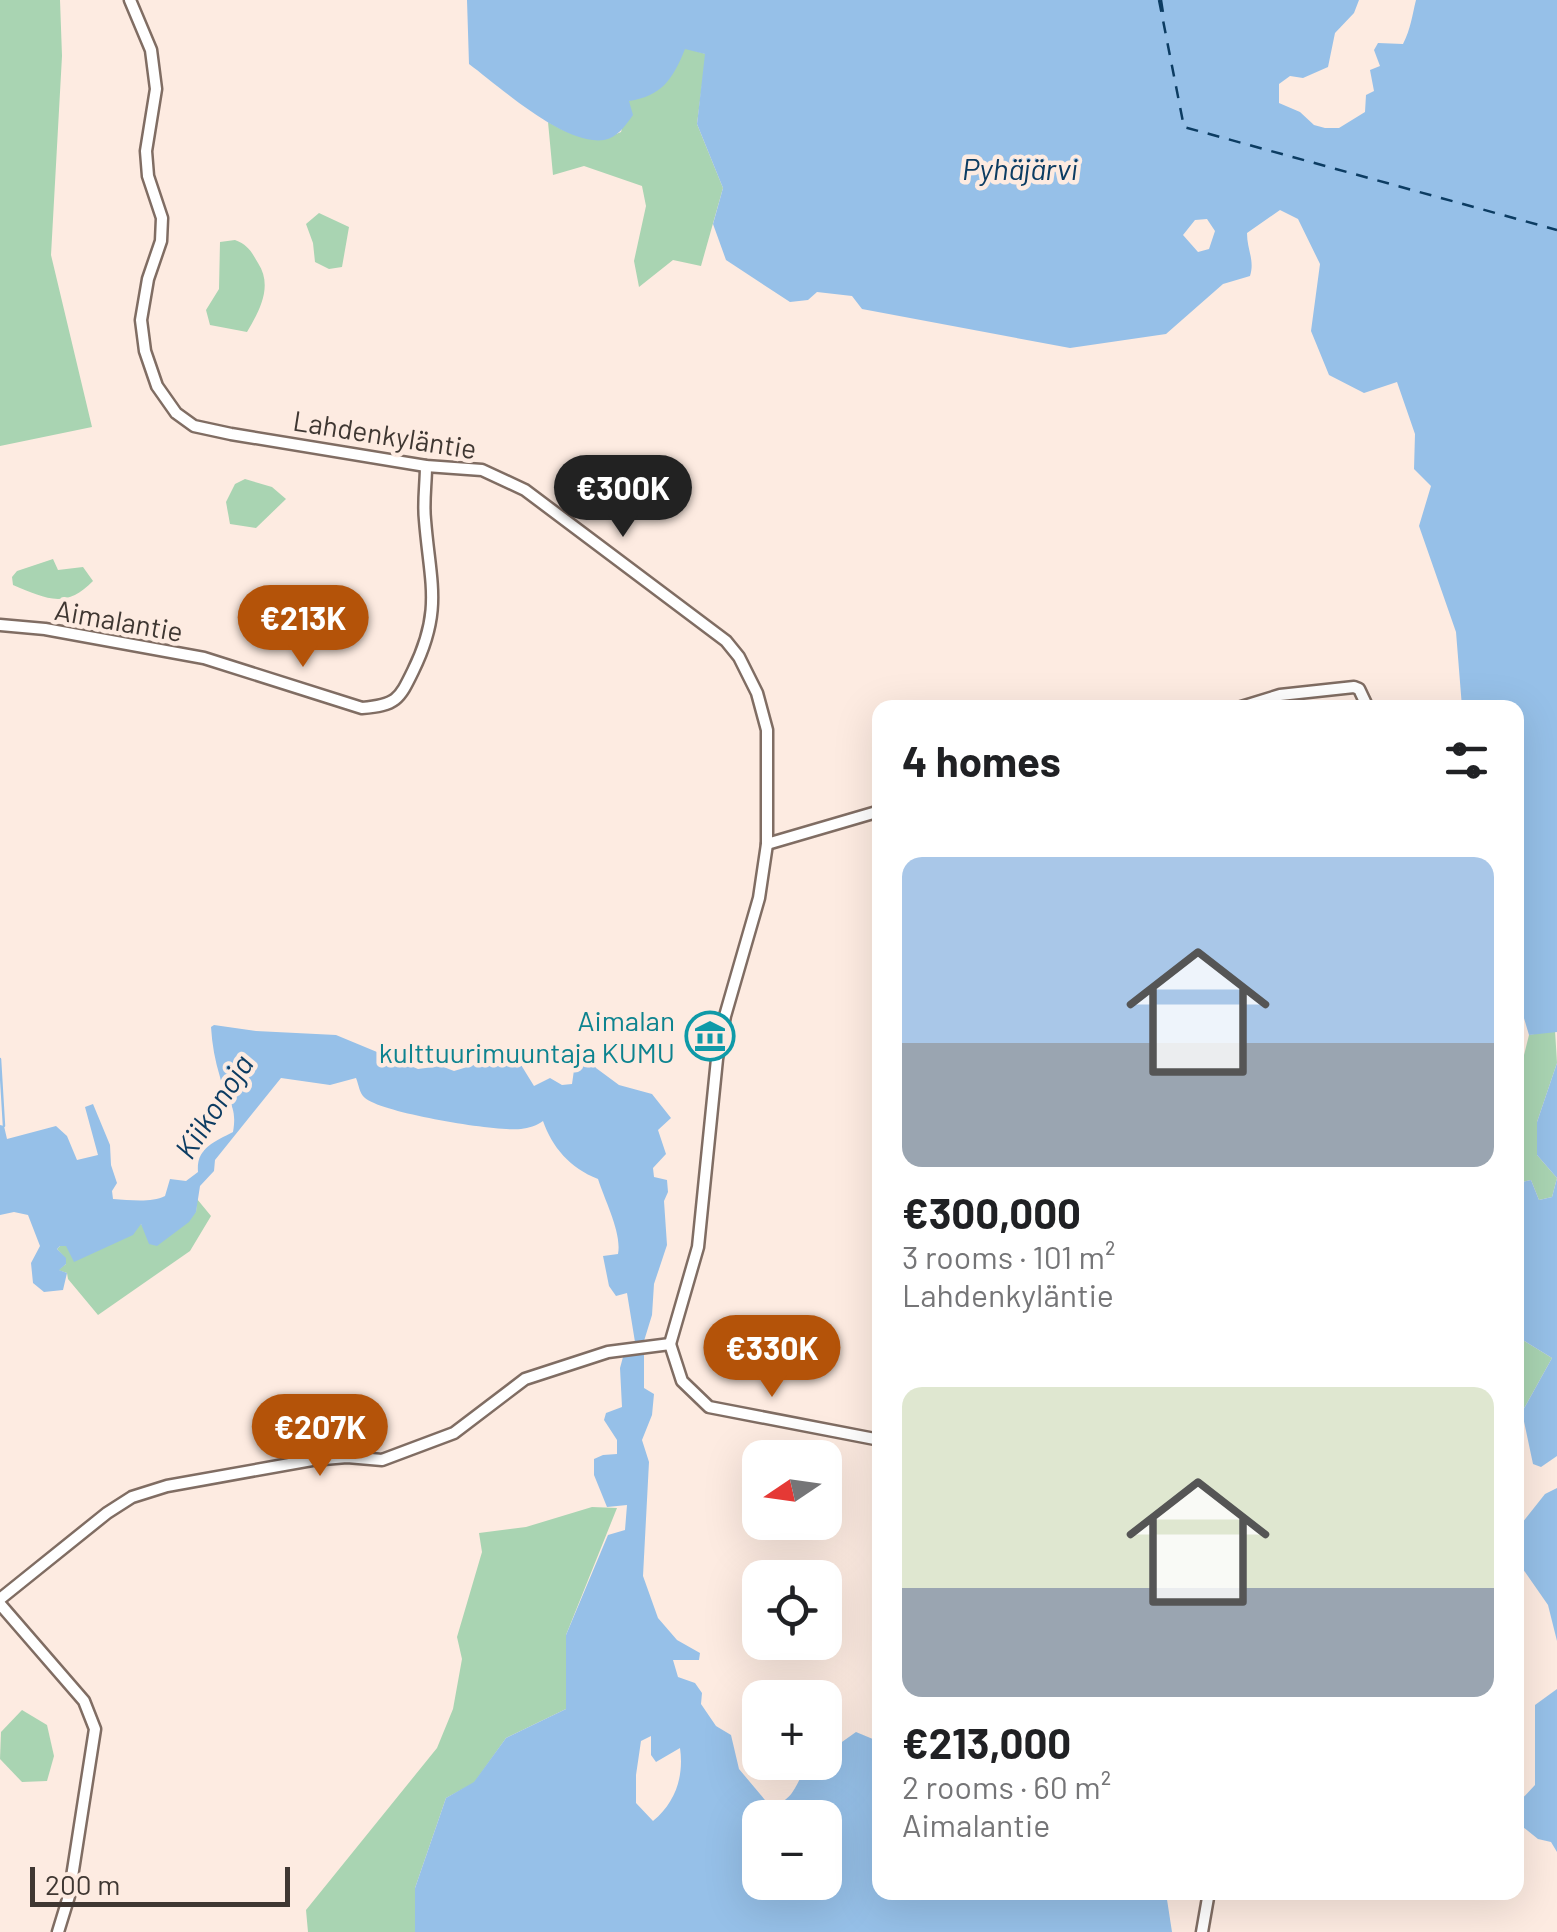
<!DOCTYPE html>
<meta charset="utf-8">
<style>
body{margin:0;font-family:Barlow,sans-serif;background:#f2f2f2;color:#202124;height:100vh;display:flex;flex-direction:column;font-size:38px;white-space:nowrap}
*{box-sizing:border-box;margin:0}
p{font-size:32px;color:#757577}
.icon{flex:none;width:55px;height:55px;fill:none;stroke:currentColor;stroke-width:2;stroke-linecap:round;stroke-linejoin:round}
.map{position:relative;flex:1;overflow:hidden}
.sheet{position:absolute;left:872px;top:700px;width:652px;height:1200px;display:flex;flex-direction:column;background:#fff;border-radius:20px;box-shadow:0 10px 40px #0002}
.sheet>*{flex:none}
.needle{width:65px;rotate:257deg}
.fabs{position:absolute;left:742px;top:1440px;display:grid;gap:20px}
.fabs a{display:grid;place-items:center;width:100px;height:100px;border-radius:20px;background:#fff;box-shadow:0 10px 40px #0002;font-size:50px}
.scale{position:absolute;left:30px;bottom:25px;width:260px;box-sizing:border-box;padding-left:10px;border:5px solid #3f3732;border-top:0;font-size:28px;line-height:35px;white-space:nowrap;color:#3f3732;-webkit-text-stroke:8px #fdebe1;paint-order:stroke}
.price{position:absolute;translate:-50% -85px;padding:0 22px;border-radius:35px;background:#b45309;color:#fff;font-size:32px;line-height:65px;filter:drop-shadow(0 2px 5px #0008)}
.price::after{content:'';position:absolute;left:50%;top:60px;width:30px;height:22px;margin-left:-15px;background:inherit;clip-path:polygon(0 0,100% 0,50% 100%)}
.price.current{background:#222;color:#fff}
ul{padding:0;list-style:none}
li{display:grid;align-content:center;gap:20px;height:530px;padding:0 30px}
li span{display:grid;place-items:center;height:310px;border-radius:20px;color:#555}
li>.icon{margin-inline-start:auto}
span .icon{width:180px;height:180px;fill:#fffc;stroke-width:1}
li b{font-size:42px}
h2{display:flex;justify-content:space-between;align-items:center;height:120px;padding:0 30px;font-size:42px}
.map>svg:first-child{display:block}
.green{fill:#a9d4b2}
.water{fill:#96c0e8;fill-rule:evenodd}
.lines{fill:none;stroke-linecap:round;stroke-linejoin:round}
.stream{stroke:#96c0e8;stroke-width:2.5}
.ferry{stroke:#0c3c62;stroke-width:2.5;stroke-dasharray:12 10;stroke-linecap:butt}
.minor-casing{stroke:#806d63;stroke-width:15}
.minor{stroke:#fff;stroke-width:10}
.labels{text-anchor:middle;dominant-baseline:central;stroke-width:9;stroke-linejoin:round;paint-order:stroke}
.street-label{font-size:28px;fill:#3f3732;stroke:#fdebe1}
.culture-label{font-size:28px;fill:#0d838f;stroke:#fdebe1;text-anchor:end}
.water-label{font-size:30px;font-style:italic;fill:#0c3c62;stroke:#fdebe1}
</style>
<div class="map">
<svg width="1557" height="1932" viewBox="0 0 1557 1932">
<rect width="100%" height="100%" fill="#fdebe1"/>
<g class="green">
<polygon points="0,0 60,0 62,56 51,255 92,427 0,446"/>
<path d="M 685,48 L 706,54 L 697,124 L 723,188 L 701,266 L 673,260 L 639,287 L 634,261 L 646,206 L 642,186 L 584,166 L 553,175 L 548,122 C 573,136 594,145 621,132 L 629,101 Z"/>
<polygon points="319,213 349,227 342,267 329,269 315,262 313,243 306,224"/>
<path d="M 235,240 C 248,245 251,251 258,263 C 273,286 260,310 247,332 L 210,325 L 206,310 L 219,289 L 220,242 Z"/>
<polygon points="245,479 272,487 286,499 256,528 230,524 226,502 235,484"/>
<path d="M 53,559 L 58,570 L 83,567 L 93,581 C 65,610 45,598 13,585 L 12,577 L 17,571 Z"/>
<polygon points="1555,1030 1557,1063 1537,1122 1537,1155 1557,1178 1552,1197 1539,1200 1531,1180 1518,1183 1518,1079 1529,1035"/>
<polygon points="197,1199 211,1216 190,1251 98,1315 68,1279 67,1273 58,1270 66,1264 66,1259 57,1249 60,1246 141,1224 144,1228 196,1212"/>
<polygon points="1518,1337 1552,1358 1522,1412 1518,1410"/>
<polygon points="592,1507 617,1508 566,1635 566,1709 506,1738 474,1783 446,1798 415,1888 415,1932 308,1932 306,1910 437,1748 453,1709 462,1659 457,1637 482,1552 479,1533 526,1527"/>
<polygon points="22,1710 47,1725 54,1756 47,1781 22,1782 0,1759 1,1732"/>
</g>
<g class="water">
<path d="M 467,0 L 1359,0 L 1354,13 L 1335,33 L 1328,67 L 1303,78 L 1290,76 L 1279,84 L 1279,103 L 1300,112 L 1314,125 L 1325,128 L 1339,128 L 1365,112 L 1366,95 L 1374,91 L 1370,70 L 1380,66 L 1374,50 L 1378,43 L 1403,44 C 1411,28 1412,16 1416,0 L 1557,0 L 1557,1032 L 1529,1035 L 1518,998 L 1518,708 L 1462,707 L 1456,632 L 1419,526 L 1431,486 L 1414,469 L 1415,434 L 1397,382 L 1364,393 L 1329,375 L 1311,331 L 1320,264 L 1298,219 L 1280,210 L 1247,233 C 1247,250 1255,260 1250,276 L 1223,284 L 1166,334 L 1070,348 L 862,309 L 852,296 L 817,292 L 808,300 L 790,302 L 726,260 L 713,224 L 723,188 L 697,124 L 705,54 L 685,49 C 673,79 662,96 629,101 L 633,115 C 625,126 617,138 604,140 C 564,146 500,87 469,64 ZM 1207,219 L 1215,231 L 1209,249 L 1198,252 L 1183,235 L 1195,220 Z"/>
<path d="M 214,1025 L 256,1031 L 336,1035 L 418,1069 L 441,1066 L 454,1071 L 487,1061 L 505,1063 L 518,1060 L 534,1086 L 550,1078 L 562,1085 L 572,1084 L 574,1070 L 567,1053 L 571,1046 L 582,1046 L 596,1068 L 619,1085 L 652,1094 L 671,1118 L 658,1130 L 666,1154 L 653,1168 L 654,1177 L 667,1180 L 668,1192 L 664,1201 L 667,1245 L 654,1284 L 652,1315 L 644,1341 L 644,1388 L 654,1394 L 652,1415 L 642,1440 L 649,1462 L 643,1576 L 658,1618 L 677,1640 L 700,1653 L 699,1660 L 673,1660 L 678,1677 L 695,1683 L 702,1693 L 701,1704 L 716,1726 L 731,1735 L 739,1769 L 770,1806 C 805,1800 792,1763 825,1762 L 825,1754 L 856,1732 L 880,1742 L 880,1892 L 1166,1893 L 1172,1932 L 415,1932 L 415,1888 L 446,1798 L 474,1782 L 506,1738 L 566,1709 L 566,1635 L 608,1535 L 625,1530 L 627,1505 L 607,1507 L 594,1475 L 594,1459 L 603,1455 L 617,1454 L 617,1440 L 604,1420 L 606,1413 L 622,1407 L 620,1368 L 623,1357 L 633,1355 L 635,1342 L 627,1293 L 616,1296 L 609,1286 L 603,1256 L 618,1254 C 622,1233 605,1201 598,1179 C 570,1168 552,1147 543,1121 C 536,1126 529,1128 521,1129 C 497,1132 382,1113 365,1098 C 359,1093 359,1085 356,1078 L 330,1085 L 281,1078 L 215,1160 L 214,1171 L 200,1186 L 196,1212 L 189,1222 L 157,1246 L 149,1244 L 141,1224 L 133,1235 L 74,1262 L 66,1246 L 60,1246 L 57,1249 L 66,1258 L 66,1264 L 59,1270 L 67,1273 L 63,1290 L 44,1292 L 33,1283 L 31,1263 L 40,1246 L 28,1215 L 14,1212 L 0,1215 L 0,1125 L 4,1126 L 7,1139 L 56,1126 L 67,1136 L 77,1160 L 98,1155 L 85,1107 L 93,1104 L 110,1145 L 111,1165 L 117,1183 L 112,1191 L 113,1199 C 130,1200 151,1203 165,1196 L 170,1179 L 186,1181 L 198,1172 C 196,1148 214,1142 233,1132 C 238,1103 226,1102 220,1077 C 215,1061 212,1044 211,1027 ZM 651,1736 L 651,1755 L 656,1762 L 680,1748 C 684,1776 676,1802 653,1821 L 636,1803 L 636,1775 L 641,1741 ZM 760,1818 L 825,1818 L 825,1882 L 760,1882 Z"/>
<polygon points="1557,1063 1557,1456 1541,1467 1533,1464 1522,1412 1552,1358 1518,1337 1518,1183 1531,1180 1539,1200 1552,1197 1557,1178 1537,1155 1537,1122"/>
<polygon points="1557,1488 1557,1641 1548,1605 1518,1562 1518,1528 1545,1494"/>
<polygon points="1557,1689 1557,1852 1551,1842 1538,1839 1518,1823 1518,1803 1535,1785 1535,1705"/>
</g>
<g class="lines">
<polyline class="stream" points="0,1059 4,1126"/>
<g class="ferry">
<polyline points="1159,0 1184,127 1557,230"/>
<polyline points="1161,0 1164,19"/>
</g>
<g class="minor-casing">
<g id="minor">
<polyline points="130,0 151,50 156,89 146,151 148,176 162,218 161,241 148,279 141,320 145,351 157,386 176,413 194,426 231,434 426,466 482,470 525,490 726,641 739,657 757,693 767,730 767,844 759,898 725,1016 717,1059 698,1247 670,1344"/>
<path d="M 0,625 L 45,629 L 204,658 L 362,708 C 396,705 399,700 413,671 C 443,610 430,583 425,520 C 423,502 426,484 426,466"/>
<polyline points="1238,708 1280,695 1354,687 1359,689 1368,708"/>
<polyline points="767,844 880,811"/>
<polyline points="670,1344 682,1381 709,1407 880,1440"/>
<polyline points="0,1599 107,1513 132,1497 167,1486 312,1460 347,1457 382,1460 454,1433 525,1379 608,1352 670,1344"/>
<polyline points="0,1604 84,1701 95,1729 69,1896 58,1932"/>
<polyline points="1202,1932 1209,1892"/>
</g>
</g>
<use href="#minor" class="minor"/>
</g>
<defs>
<g id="museum-ring" transform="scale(2.5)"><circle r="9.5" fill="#fdebe1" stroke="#0f9aa8" stroke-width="1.5"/><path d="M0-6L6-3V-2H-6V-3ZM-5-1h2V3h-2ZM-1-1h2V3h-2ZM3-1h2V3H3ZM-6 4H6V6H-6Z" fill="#0f9aa8"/></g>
</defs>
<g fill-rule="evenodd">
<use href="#museum-ring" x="710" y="1036"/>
</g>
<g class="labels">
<g class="street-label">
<text transform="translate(385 434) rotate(9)">Lahdenkyläntie</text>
<text transform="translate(119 620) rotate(10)">Aimalantie</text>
</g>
<g class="culture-label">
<text x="675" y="1020">Aimalan<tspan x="675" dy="32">kulttuurimuuntaja KUMU</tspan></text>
</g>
<g class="water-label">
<text x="1020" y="168">Pyhäjärvi</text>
<text transform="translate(213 1106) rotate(-57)">Kiikonoja</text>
</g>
</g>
</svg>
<div class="fabs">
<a><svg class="needle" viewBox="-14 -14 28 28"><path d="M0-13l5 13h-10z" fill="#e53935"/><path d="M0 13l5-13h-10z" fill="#757577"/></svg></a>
<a><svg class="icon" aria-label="locate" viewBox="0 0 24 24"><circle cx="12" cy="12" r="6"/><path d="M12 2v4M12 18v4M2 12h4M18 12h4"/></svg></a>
<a>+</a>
<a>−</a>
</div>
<div class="scale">200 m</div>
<b class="price current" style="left:623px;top:540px">€300K</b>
<b class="price" style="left:303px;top:670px">€213K</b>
<b class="price" style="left:772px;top:1400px">€330K</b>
<b class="price" style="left:320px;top:1479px">€207K</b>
<section class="sheet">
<h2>4 homes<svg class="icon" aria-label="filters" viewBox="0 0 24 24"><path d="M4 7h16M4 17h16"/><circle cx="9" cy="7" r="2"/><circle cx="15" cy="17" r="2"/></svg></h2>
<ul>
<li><span style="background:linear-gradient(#a9c7e8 60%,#9aa5b1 0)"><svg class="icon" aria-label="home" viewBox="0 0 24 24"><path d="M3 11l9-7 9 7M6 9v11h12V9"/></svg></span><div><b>€300,000</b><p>3 rooms · 101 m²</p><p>Lahdenkyläntie</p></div></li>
<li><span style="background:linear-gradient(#dfe7d0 65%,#9aa5b1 0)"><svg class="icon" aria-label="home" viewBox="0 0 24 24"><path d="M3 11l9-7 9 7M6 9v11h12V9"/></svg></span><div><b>€213,000</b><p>2 rooms · 60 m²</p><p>Aimalantie</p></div></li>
</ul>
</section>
</div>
